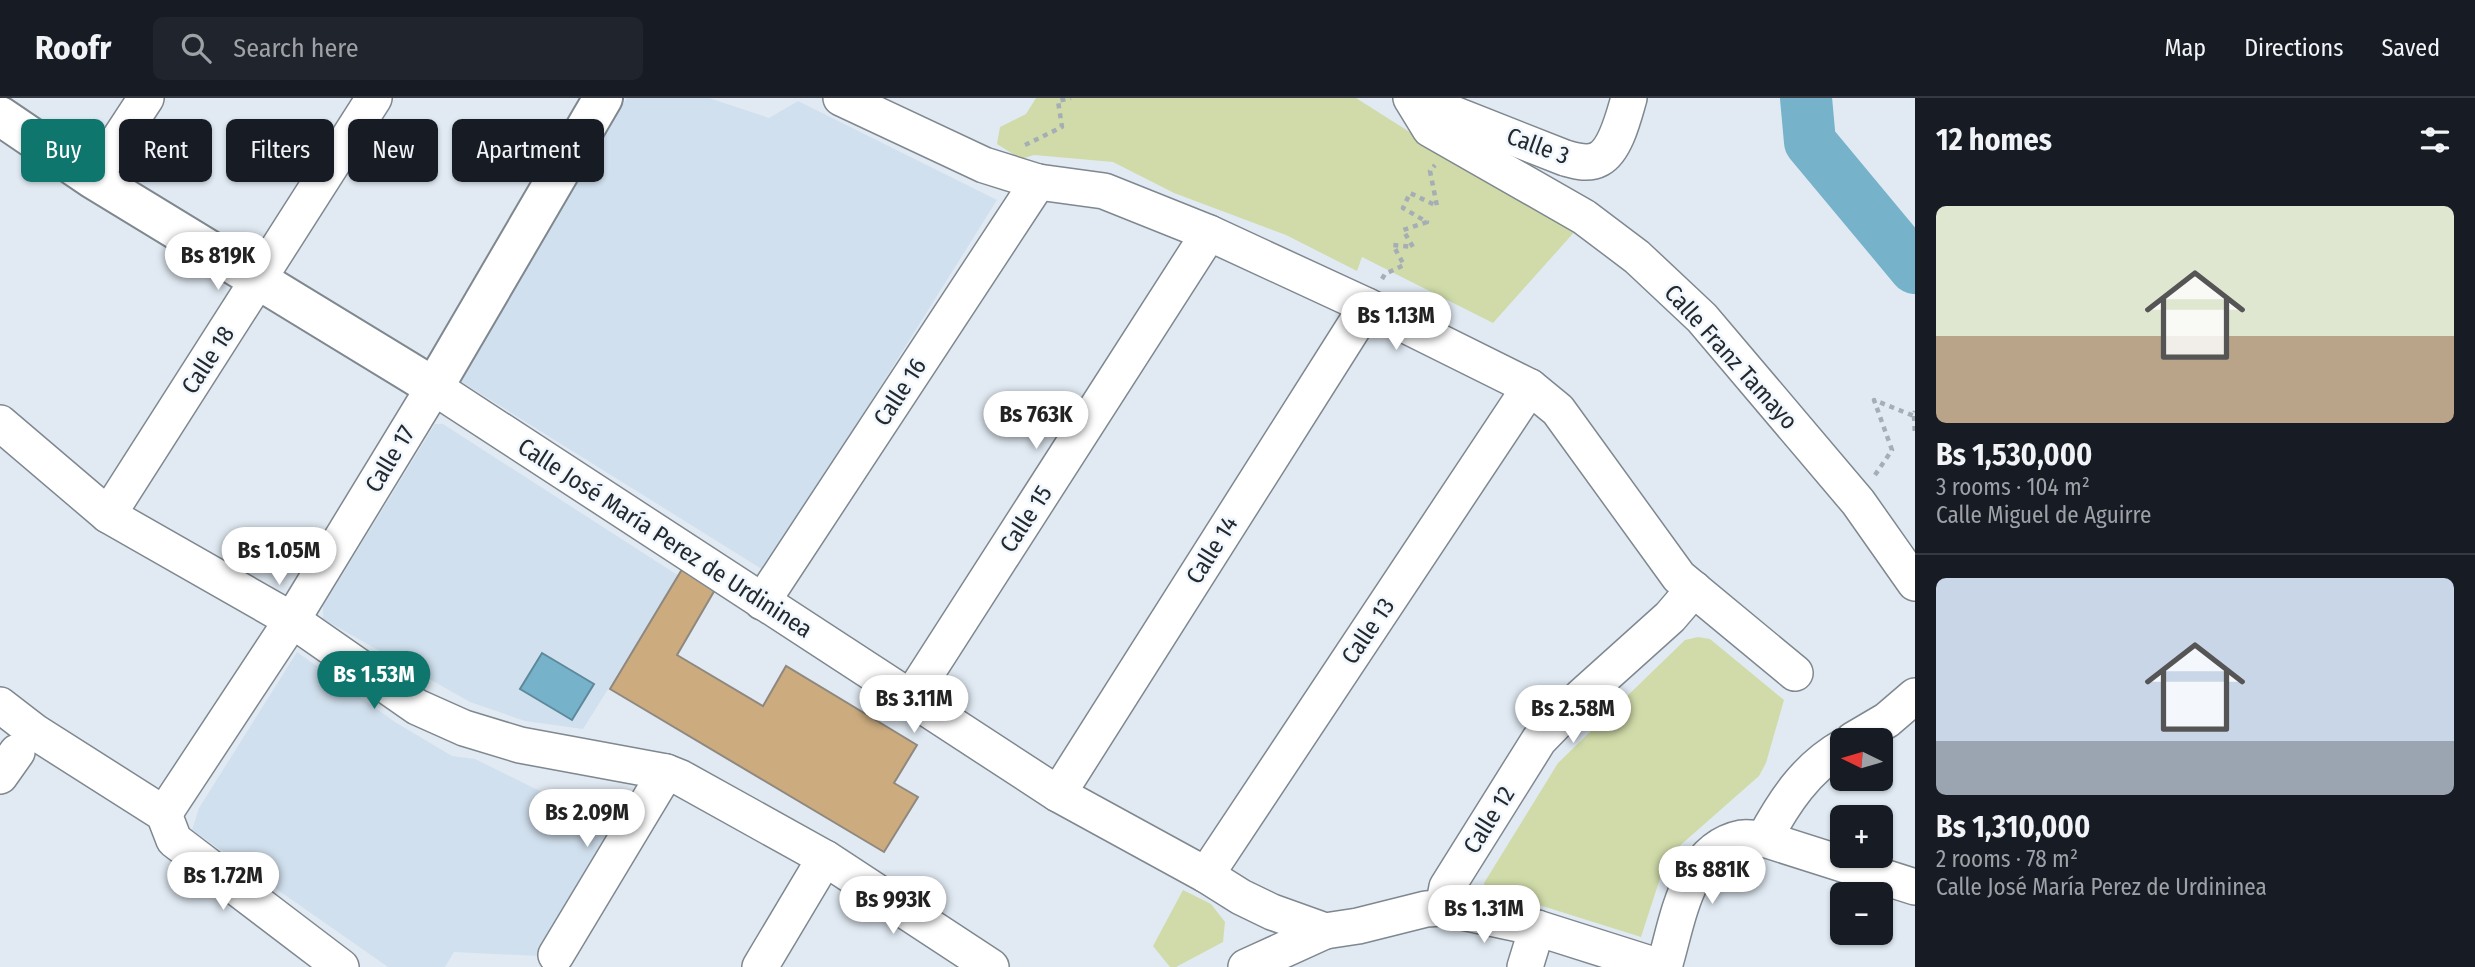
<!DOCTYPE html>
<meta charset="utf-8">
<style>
body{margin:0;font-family:"Fira Sans Condensed",sans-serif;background:#20242c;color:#f1f3f6;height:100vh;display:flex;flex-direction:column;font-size:26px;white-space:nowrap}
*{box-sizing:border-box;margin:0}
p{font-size:23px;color:#9ea1a6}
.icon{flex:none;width:38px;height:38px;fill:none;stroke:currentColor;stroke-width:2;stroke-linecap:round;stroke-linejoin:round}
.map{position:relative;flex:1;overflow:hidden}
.sheet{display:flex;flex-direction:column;background:#171b24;width:560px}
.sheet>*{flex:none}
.top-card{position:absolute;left:21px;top:21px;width:665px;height:63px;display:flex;gap:14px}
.needle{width:46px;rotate:275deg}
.buttons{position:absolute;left:1830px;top:630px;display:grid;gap:14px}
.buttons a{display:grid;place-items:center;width:63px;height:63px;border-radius:10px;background:#171b24;box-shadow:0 2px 5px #0004;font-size:35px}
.price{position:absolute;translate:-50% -60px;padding:0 16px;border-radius:24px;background:#fff;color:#222;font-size:23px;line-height:46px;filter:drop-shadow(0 2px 4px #0008)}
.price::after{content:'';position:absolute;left:50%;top:42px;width:21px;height:16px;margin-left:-10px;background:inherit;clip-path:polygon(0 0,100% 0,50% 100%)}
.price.on{background:#0f766e;color:#fff}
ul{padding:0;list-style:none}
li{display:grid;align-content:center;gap:14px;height:371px;padding:0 21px}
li+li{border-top:2px solid #363941}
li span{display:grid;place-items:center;height:217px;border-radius:10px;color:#555}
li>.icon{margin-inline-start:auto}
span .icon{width:126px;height:126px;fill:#fffc;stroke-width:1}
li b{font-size:30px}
h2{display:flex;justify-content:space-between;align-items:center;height:84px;padding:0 21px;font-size:30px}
.pill{padding:0 24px;border-radius:10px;background:#171b24;box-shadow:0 2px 5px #0004;font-size:24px;line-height:63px}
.pill.on{background:#0f766e;color:#fff}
header{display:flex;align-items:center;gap:42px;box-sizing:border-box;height:98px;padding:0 35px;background:#171b24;border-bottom:2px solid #363941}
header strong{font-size:33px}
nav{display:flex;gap:38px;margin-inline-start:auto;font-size:24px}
.search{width:490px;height:63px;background:#20242c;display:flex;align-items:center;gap:18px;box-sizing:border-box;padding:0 24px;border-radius:10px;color:#9ea1a6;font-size:26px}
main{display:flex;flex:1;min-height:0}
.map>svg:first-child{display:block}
.built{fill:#d1e0ee}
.green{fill:#d0dba9}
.water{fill:#76b2ca;stroke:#5e899b;stroke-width:2}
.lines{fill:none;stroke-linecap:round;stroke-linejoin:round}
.river{stroke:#76b2ca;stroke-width:52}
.building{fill:#ccac7f;stroke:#8f887f;stroke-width:2}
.minor-casing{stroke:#7f888f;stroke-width:38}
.secondary-casing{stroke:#7f888f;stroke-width:42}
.path{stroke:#a6aeb5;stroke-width:4.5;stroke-dasharray:5 5;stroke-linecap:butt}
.minor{stroke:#fff;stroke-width:35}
.secondary{stroke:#fff;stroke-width:38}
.labels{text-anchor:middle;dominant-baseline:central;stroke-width:5;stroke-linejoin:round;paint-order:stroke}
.street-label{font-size:24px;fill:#25292c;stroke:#f0f7fe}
</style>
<header>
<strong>Roofr</strong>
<div class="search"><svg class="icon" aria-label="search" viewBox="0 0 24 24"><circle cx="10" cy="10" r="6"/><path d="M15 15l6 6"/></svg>Search here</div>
<nav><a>Map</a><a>Directions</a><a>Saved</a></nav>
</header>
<main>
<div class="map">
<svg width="1915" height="869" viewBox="0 0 1915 869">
<rect width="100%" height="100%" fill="#e1eaf3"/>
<g class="built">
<polygon points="627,0 709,0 769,20 798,3 997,102 765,473 444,273"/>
<polygon points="435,326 443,326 679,478 583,631 525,623 470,604 323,521 323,508"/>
<polygon points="297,554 395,624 452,658 475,661 613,729 539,858 454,854 445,869 388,869 192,732 199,710"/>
</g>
<g class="green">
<polygon points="1036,0 1356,0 1427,45 1577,131 1493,225 1362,159 1357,173 1286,137 1174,95 1113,64 1034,57 1021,61 997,46 1000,29 1026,16"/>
<polygon points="1698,539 1710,541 1784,602 1766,665 1759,678 1667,759 1641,839 1485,790 1484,785 1558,665 1685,542"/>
<polygon points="1183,792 1211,806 1225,824 1223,844 1176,869 1170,869 1153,848"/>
</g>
<polygon class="water" points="542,555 594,586 572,622 520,591"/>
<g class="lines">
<polyline class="river" points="1806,0 1810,44 1915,170"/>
</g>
<polygon class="building" points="684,468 716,490 677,557 763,608 786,568 917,647 894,685 918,699 884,754 610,591"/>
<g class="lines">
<g class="minor-casing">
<g id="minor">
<polyline points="841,0 984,67 1038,84 1104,93 1209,135 1367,208 1530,289 1558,312 1679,479 1795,575"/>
<polyline points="1411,0 1430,31 1584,119 1637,159 1702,220 1858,404 1915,485"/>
<path d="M 1413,0 L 1565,60 C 1576,63 1588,67 1599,61 C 1616,52 1624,17 1629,0"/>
<polyline points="93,81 146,0"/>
<polyline points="0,325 108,417 292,522 417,609 464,630 520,647 666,674 681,680 825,760 991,869"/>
<polyline points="108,417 374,0"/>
<polyline points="762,504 1038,84"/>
<polyline points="910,601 1209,135"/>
<polyline points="0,607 35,634 164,716 174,742 341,869"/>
<polyline points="1853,642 1887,622 1915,598"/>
<polyline points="0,678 17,654"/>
<polyline points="1058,696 1367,208"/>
<polyline points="164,716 292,522 434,289 1058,696 1206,777 1241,799 1272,814 1325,833 1358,828 1426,811 1443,810 1537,830 1660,869"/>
<path d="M 1764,741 C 1784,704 1806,670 1843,649"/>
<polyline points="1206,777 1530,289"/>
<polyline points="1443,810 1447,789 1539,642 1581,599 1670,519 1694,491"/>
<polyline points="556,857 666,674"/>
<polyline points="760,869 825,760"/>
<polyline points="1246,869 1325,833"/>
<polyline points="1525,869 1537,830"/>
<path d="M 1664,869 C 1678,823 1686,751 1742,740 C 1749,739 1757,741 1764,741 L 1915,789"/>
</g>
</g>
<g class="secondary-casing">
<polyline id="secondary" points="0,18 93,81 434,289 603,0"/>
</g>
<g class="path">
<polyline points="1025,47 1062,29 1058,3 1071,0"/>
<polyline points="1382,181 1385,176 1404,167 1393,147 1413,149 1403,132 1427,124 1403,110 1410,95 1437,108 1430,73 1435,67"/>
<polyline points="1914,318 1915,338"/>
<polyline points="1875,377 1892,352 1874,302 1914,318 1915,313"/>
</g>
<use href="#minor" class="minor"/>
<use href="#secondary" class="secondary"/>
</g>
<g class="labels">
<g class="street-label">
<text transform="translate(1538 48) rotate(20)">Calle 3</text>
<text transform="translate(1731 259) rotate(48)">Calle Franz Tamayo</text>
<text transform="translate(208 262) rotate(-57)">Calle 18</text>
<text transform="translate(900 294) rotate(-57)">Calle 16</text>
<text transform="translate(390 361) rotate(-59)">Calle 17</text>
<text transform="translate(1026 421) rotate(-57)">Calle 15</text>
<text transform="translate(665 440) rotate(33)">Calle José María Perez de Urdininea</text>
<text transform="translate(1212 452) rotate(-58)">Calle 14</text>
<text transform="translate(1368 533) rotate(-56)">Calle 13</text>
<text transform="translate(1489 722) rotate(-58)">Calle 12</text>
</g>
</g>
</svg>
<div class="buttons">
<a><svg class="needle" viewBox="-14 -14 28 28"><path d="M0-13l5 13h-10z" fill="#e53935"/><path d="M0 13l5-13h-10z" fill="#9ea1a6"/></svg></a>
<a>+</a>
<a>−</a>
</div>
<b class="price" style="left:218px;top:194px">Bs 819K</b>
<b class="price" style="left:1396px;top:254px">Bs 1.13M</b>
<b class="price" style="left:1036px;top:353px">Bs 763K</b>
<b class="price" style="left:279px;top:489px">Bs 1.05M</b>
<b class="price on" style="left:374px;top:613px">Bs 1.53M</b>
<b class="price" style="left:914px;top:637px">Bs 3.11M</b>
<b class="price" style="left:1573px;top:647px">Bs 2.58M</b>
<b class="price" style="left:587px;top:751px">Bs 2.09M</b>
<b class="price" style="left:1712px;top:808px">Bs 881K</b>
<b class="price" style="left:223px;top:814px">Bs 1.72M</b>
<b class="price" style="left:893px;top:838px">Bs 993K</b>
<b class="price" style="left:1484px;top:847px">Bs 1.31M</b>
<div class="top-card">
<a class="pill on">Buy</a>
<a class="pill">Rent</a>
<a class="pill">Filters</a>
<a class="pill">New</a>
<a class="pill">Apartment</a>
</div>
</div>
<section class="sheet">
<h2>12 homes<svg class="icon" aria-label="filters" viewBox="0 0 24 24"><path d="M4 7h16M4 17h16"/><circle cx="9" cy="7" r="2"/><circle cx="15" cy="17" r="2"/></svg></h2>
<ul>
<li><span style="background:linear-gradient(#dfe7d0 60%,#b9a48a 0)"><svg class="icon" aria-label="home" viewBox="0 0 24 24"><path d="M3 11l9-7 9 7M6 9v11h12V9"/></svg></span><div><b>Bs 1,530,000</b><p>3 rooms · 104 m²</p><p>Calle Miguel de Aguirre</p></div></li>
<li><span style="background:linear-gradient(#c9d6e8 75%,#9aa5b1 0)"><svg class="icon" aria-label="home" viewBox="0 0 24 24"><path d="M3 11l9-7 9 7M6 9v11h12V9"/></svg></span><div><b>Bs 1,310,000</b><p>2 rooms · 78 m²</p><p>Calle José María Perez de Urdininea</p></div></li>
</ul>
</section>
</main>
